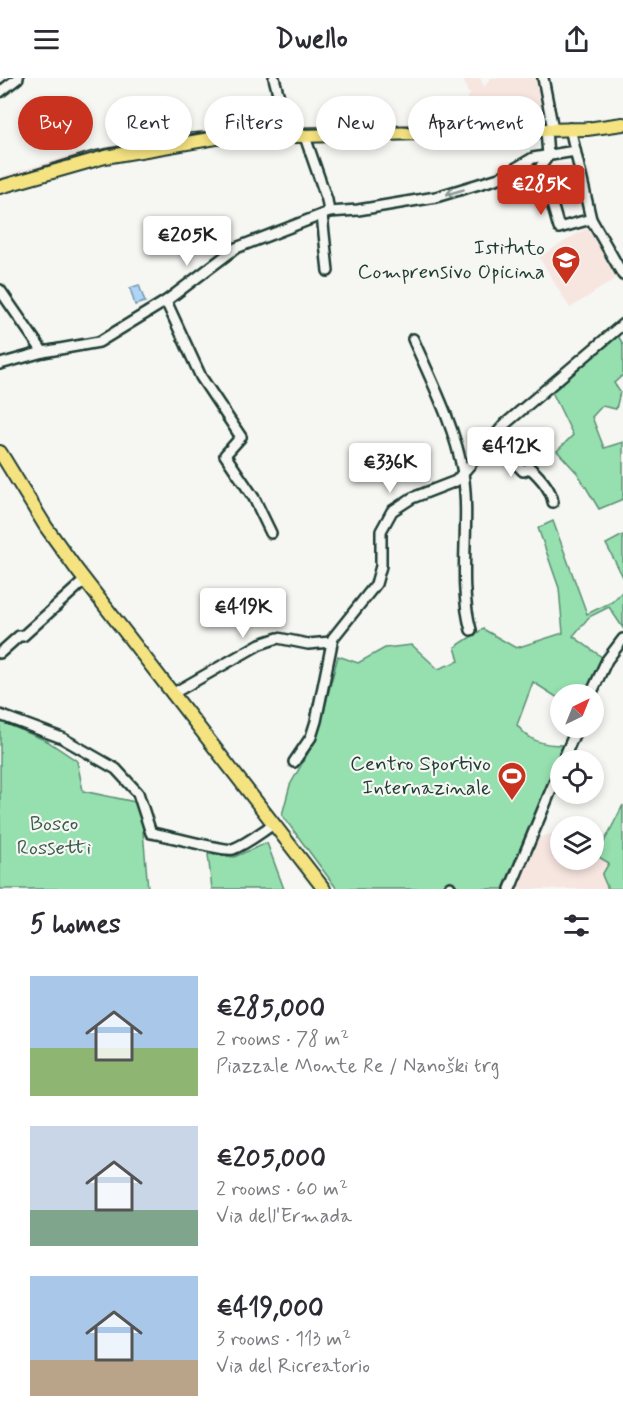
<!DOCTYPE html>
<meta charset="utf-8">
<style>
body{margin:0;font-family:Mynerve,sans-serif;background:#f7f7f7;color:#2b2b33;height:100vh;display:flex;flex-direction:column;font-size:22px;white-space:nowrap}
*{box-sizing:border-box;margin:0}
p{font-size:20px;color:#7c7c81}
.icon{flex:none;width:33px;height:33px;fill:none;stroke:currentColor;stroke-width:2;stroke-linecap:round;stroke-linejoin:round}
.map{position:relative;height:811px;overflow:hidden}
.side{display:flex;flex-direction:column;background:#fff;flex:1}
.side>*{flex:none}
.hud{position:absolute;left:18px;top:18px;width:588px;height:54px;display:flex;gap:12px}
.needle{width:39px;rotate:43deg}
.tools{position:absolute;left:550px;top:606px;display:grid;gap:12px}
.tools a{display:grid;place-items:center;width:54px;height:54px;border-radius:50%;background:#fff;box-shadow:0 3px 9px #0003;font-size:30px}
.price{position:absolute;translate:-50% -51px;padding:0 14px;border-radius:6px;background:#fff;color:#222;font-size:20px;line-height:39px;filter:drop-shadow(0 2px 3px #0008)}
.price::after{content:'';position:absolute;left:50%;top:36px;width:18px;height:14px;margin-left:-9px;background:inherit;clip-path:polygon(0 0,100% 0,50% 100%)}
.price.on{background:#c8321e;color:#fff}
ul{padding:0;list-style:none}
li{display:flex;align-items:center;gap:18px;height:150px;padding:0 30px}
li span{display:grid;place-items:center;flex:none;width:168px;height:120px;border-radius:0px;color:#555}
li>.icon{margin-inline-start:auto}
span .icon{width:72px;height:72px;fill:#fffc;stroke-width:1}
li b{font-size:26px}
h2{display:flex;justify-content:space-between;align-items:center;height:72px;padding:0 30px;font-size:26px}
.tag{padding:0 21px;border-radius:27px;background:#fff;box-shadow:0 3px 9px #0003;font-size:21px;line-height:54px}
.tag.on{background:#c8321e;color:#fff}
header{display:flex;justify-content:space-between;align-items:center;height:78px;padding:0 30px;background:#fff;font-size:27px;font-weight:700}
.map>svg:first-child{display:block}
.built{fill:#f7e5e0}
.green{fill:#96dfaf;stroke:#5a8e72;stroke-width:1.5}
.water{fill:#aed4f8;stroke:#7598aa;stroke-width:1.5}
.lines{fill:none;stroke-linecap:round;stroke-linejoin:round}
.minor-casing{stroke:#1f3d34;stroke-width:14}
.major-casing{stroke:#1f3d34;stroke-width:16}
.minor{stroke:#f6f6f2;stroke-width:9}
.major{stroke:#f5e382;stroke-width:12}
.tram{stroke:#1f3d34;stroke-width:1.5}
.oneway{stroke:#8a9a93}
.labels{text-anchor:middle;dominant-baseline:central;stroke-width:4.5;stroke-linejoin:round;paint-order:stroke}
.poi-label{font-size:21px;fill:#1f3d34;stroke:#f6f6f2;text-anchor:end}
.park-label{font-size:21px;fill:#375d4d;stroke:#f6f6f2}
</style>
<header><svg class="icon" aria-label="menu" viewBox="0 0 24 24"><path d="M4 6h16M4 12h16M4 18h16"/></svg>Dwello<svg class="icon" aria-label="share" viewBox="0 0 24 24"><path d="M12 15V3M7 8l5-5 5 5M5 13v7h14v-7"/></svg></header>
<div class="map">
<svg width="623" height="811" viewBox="0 0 623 811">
<rect width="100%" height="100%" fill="#f6f6f2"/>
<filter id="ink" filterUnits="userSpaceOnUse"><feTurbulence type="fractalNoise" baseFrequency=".0167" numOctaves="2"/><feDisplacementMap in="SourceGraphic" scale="12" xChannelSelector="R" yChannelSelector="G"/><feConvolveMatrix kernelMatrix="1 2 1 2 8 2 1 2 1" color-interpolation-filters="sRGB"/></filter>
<g filter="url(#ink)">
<g class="built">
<polygon points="463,0 480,0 484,9 491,0 538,0 546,38 543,41 467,43 450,48 418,50 292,53 291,48 414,45 448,41 457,35 471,15 468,15"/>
<polygon points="283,48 284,53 243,54 0,105 0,99 74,76 121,66 203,52"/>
<polygon points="587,150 618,199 570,230 539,179"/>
<polygon points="561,752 561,782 594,782 594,759 605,764 597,778 609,785 602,797 608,811 503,811 523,766"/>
</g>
<g class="green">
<polygon points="618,258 623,266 623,297 614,305 620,314 616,331 602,328 592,339 604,370 623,364 623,421 599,431 578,396 557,373 573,357 552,314"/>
<path d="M 553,443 L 587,536 L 612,524 L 623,513 L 623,550 L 609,529 L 589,539 L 573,558 L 603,580 L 586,616 L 561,616 L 561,622 L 533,604 L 517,647 C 530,664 543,667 564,667 L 503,811 L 337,811 L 282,737 L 290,707 L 317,659 L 338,578 L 358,585 L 385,570 L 412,567 L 438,591 L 459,583 L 455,569 L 483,551 L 516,570 L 563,555 L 559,510 L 538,450 Z"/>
<polygon points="623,457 623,499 606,466"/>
<polygon points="0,643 47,663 77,683 83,713 135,724 142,742 148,811 0,811"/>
<polygon points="623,727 623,811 608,811 602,797 609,785 597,778"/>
<polygon points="267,765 284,811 212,811 208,776 234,779"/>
</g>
<polygon class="water" points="139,207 145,224 135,227 130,210"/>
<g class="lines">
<g class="minor-casing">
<g id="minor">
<polyline points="274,0 289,57"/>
<polyline points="543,0 553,51"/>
<polyline points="0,14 18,0"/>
<polyline points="570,50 591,141 623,197"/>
<polyline points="546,51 548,78 541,88 559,150 591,141"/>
<polyline points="329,134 358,132 436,119 499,100 533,80 575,73"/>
<polyline points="322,137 328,193"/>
<polyline points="0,212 43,274"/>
<polyline points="166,223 201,299 241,359 225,377 254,420 271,455"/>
<path d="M 413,261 C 432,304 455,349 463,395 C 471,447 457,502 471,552"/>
<polyline points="0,286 43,274 99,264 166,223 236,170 329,134 327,122 304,56"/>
<path d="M 491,359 L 523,393 L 530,390 C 540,399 551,411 553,424"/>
<polyline points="0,575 19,558 23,558 85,502"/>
<polyline points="172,616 260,566 278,560 308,566 331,564"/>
<polyline points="591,616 607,582 623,561"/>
<path d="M 0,637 L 62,660 L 116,691 L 138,715 L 151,755 C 168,757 224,774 233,771 C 247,766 261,754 274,746"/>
<polyline points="563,682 577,650"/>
<polyline points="294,684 311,659 316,643 333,560 376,506 381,488 381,453 392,433 412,420 456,403 505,346 623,246"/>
<polyline points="450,809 451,811"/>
<polyline points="510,811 561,688"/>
</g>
</g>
<g class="major-casing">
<g id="major">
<polyline points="0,109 105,79 216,60 587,51 623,46"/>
<polyline points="0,374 46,449 77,492 324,811"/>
</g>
</g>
<use href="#minor" class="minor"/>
<use href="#major" class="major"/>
<polyline class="tram" points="0,102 93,73 189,55 259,50 419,47 475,39 539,39"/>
</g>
<defs><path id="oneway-shaft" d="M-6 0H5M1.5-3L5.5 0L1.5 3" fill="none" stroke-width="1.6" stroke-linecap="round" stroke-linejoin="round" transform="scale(1.5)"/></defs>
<use class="oneway" href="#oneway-shaft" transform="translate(455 114) rotate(164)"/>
</g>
<defs>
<g id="school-pin" transform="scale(1.5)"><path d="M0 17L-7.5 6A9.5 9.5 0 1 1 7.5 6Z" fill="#c8321e" stroke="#f6f6f2"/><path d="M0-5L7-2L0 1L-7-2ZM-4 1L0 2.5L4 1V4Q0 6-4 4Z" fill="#fff"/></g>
<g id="stadium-pin" transform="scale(1.5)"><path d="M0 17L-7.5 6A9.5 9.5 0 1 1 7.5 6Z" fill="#c8321e" stroke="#f6f6f2"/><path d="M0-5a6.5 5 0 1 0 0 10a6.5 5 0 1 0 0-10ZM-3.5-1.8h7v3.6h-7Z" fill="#fff"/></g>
</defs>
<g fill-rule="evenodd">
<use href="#school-pin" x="566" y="182"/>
<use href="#stadium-pin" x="512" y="698"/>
</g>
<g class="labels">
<g class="poi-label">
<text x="545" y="170">Istituto<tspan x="545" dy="24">Comprensivo Opicina</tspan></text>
<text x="491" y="686">Centro Sportivo<tspan x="491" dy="24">Internazinale</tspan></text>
</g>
<g class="park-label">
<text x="54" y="746">Bosco<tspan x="54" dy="24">Rossetti</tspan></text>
</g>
</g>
</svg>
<div class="tools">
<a><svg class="needle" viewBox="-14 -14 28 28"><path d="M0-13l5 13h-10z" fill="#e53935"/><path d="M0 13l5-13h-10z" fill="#7c7c81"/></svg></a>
<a><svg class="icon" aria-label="locate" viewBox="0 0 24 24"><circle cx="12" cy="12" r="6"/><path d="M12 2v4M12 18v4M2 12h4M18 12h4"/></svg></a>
<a><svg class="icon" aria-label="layers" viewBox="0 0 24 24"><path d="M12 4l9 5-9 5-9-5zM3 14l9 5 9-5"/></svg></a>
</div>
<b class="price on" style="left:541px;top:138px">€285K</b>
<b class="price" style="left:187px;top:189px">€205K</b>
<b class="price" style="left:511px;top:400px">€412K</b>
<b class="price" style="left:390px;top:416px">€336K</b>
<b class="price" style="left:243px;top:561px">€419K</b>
<div class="hud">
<a class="tag on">Buy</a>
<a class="tag">Rent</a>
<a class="tag">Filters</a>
<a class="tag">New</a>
<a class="tag">Apartment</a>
</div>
</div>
<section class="side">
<h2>5 homes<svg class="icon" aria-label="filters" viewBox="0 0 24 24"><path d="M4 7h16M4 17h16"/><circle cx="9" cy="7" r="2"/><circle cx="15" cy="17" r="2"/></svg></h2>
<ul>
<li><span style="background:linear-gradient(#a9c7e8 60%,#8fb573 0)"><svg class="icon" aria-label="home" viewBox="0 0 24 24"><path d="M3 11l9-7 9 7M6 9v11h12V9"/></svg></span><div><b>€285,000</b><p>2 rooms · 78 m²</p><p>Piazzale Monte Re / Nanoški trg</p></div></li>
<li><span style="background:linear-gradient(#c9d6e8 70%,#7fa58c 0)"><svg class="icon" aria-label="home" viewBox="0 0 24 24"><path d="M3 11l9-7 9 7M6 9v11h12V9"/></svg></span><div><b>€205,000</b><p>2 rooms · 60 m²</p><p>Via dell'Ermada</p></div></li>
<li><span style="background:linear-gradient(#a9c7e8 70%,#b9a48a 0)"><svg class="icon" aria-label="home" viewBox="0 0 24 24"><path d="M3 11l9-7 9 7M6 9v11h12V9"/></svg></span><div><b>€419,000</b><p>3 rooms · 113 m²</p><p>Via del Ricreatorio</p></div></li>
</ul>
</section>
